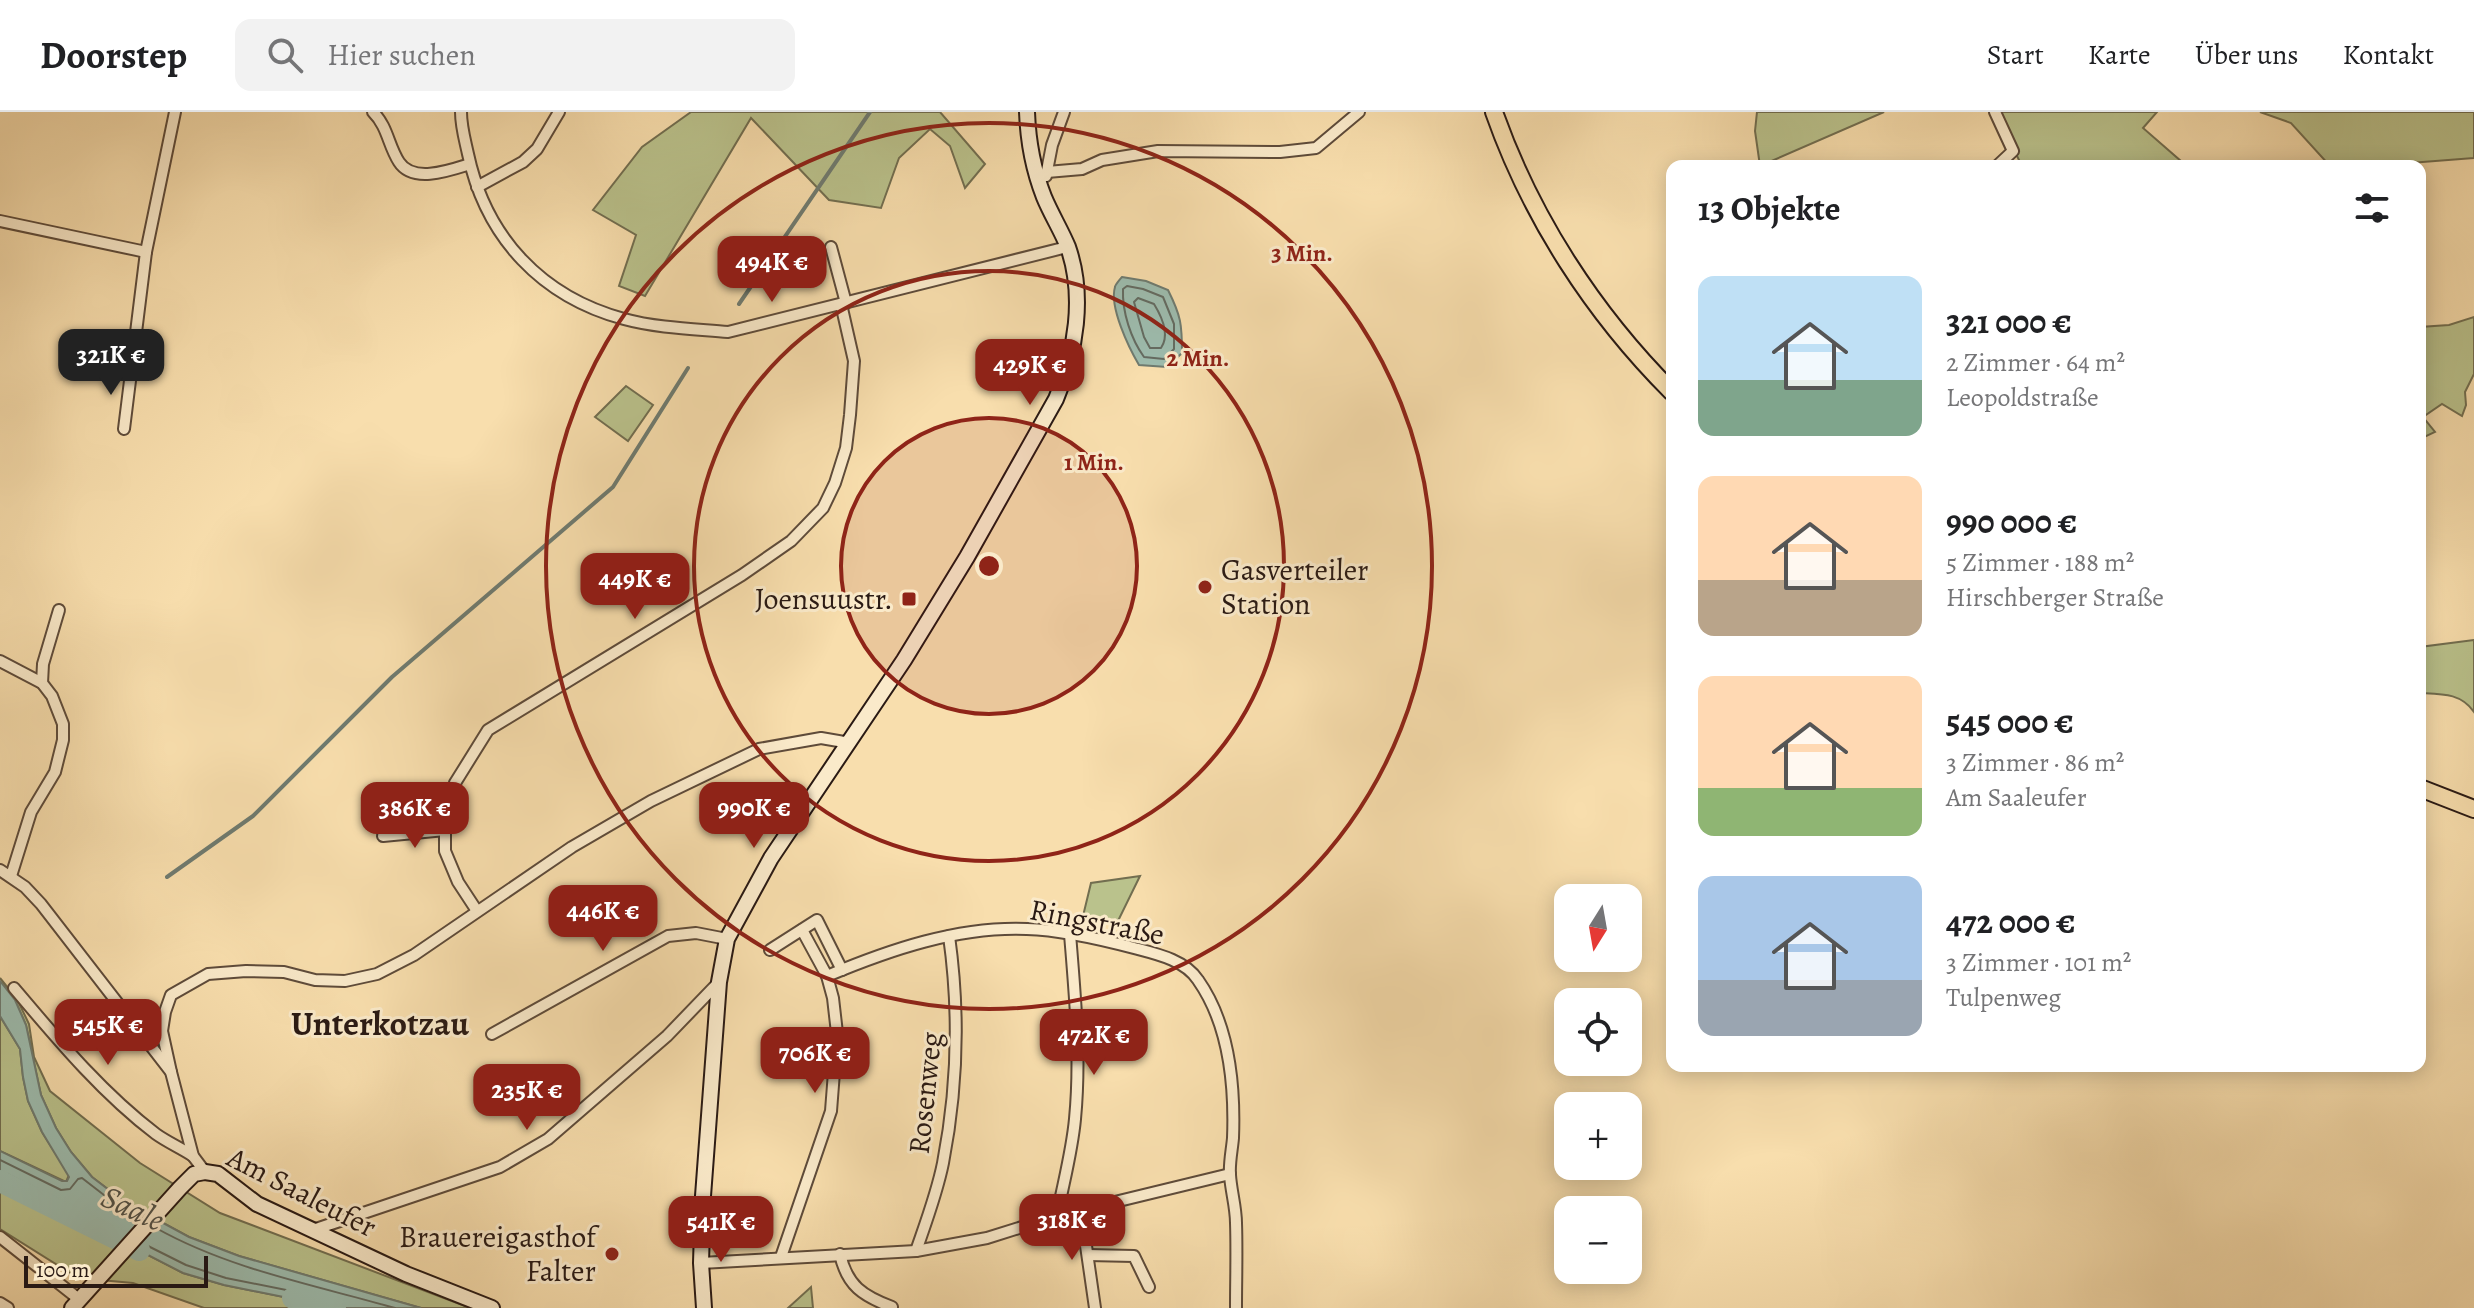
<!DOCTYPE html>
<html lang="de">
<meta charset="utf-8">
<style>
body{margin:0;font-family:Alegreya,serif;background:#f2f2f2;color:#202124;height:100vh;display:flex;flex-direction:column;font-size:30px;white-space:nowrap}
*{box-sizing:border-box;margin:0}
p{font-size:26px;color:#757577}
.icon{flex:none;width:44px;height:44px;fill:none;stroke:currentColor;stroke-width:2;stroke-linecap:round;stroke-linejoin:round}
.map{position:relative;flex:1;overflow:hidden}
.sheet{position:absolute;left:1666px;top:48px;width:760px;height:912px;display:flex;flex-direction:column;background:#fff;border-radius:16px;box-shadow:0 4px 20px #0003}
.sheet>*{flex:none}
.needle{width:52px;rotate:191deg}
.controls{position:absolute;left:1554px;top:772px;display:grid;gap:16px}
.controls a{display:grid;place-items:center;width:88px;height:88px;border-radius:16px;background:#fff;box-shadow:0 4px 20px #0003;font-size:40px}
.scale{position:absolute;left:24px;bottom:20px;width:184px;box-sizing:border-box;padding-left:8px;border:4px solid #2a1a14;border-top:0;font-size:22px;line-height:28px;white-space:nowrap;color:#2a1a14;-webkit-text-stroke:6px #faeaca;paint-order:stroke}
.price{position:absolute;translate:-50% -68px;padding:0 18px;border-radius:16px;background:#8f2418;color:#fff;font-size:26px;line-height:52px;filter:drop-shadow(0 2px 4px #0008)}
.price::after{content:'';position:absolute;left:50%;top:48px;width:24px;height:18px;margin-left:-12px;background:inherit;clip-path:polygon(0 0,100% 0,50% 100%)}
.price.active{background:#222;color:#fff}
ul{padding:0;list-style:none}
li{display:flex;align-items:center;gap:24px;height:200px;padding:0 32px}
li span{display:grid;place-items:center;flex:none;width:224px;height:160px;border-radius:16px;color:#555}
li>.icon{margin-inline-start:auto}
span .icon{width:96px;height:96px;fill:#fffc;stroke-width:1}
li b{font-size:34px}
h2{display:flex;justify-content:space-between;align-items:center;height:96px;padding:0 32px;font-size:34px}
header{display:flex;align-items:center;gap:48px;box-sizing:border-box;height:112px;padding:0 40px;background:#fff;border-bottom:2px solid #e0e0e0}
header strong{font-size:38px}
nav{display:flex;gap:44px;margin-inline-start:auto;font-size:28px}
.search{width:560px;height:72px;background:#f2f2f2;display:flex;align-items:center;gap:20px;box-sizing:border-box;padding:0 28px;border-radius:16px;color:#757577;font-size:30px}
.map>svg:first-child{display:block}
.green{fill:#bac28c;stroke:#726e50;stroke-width:2}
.water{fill:#9dbcae;stroke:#6f7b70;stroke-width:2}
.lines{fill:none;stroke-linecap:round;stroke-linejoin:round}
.shore{stroke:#646b61;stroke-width:2}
.stream{stroke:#6f7b70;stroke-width:4}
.river{stroke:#9dbcae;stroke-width:22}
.street-casing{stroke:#5e4b3a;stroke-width:14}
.secondary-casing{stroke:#2a1a14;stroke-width:18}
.primary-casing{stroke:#2a1a14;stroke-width:20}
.street{stroke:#faeaca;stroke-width:10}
.secondary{stroke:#faeaca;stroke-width:14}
.primary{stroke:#f8dead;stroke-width:16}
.ring{fill:none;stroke:#8f2418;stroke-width:4}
.poi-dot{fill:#8f2418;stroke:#faeaca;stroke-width:3}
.labels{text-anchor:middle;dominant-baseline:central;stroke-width:6;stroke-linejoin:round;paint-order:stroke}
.poi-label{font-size:30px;fill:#2a1a14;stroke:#faeaca;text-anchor:end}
.street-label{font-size:30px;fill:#2a1a14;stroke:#faeaca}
.water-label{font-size:32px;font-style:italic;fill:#52534a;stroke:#faeaca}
.quarter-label{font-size:34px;font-weight:bold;fill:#2a1a14;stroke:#faeaca}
.centre{fill:#8f2418;stroke:#faeaca;stroke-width:4}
.ring-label{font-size:24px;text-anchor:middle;font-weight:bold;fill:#8f2418;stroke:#faeaca;stroke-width:6;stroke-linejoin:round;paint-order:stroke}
</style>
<header>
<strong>Doorstep</strong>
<div class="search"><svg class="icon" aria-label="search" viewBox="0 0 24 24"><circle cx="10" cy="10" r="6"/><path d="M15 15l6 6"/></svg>Hier suchen</div>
<nav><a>Start</a><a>Karte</a><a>Über uns</a><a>Kontakt</a></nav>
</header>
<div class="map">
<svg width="2474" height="1196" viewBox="0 0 2474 1196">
<rect width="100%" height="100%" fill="#f8dead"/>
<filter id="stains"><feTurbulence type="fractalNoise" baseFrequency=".0025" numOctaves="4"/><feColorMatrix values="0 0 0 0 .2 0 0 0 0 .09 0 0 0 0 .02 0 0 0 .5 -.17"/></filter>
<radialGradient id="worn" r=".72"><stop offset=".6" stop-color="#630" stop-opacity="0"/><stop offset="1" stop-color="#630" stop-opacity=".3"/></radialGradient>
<g class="green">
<polygon points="691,0 940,0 985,52 965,76 950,34 930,17 899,46 881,96 829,88 751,6 645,184 619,174 636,123 593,98 642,35"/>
<polygon points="1757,0 1884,0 1760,54 1755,19"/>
<polygon points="1995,0 2157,0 2143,16 2182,50 2179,54 2022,54"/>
<polygon points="2260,0 2474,0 2474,46 2371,54 2330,54 2291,11"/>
<polygon points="2474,205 2474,262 2465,280 2466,293 2462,304 2442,292 2423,305 2435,320 2420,327 2420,215 2449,213"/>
<polygon points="626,274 653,293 628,329 595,305"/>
<path d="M 2474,528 L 2474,600 C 2461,581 2442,582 2420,581 L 2420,535 Z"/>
<polygon points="1140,764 1116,813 1083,804 1091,771"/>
<polygon points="0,866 17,887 29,912 34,945 50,979 140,1051 220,1101 470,1196 421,1196 239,1144 189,1125 126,1091 92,1065 71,1040 56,1016 41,983 26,913 15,888"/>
<polygon points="0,904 20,937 23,965 28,989 42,1020 69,1063 66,1070 0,1039"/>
<polygon points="0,1067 183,1161 224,1173 338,1196 204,1196 133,1171 78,1166 0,1117"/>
<polygon points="811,1175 813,1196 788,1196"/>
</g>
<g class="water">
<path d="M 1122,165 L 1146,169 L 1168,178 C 1181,204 1182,212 1182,241 L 1167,255 L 1139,253 C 1129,236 1109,195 1115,175 C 1115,173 1121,166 1122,165 Z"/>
<polygon points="0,869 15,888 26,913 41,983 56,1016 71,1040 92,1065 126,1091 189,1125 239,1144 421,1196 338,1196 224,1173 183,1161 0,1067 0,1039 62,1069 67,1069 69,1065 42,1020 28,989 23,965 20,937 0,904"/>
</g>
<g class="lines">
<g class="shore">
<path d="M 1127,174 L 1143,177 L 1163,185 L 1174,212 L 1174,237 L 1164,247 L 1144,245 C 1131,227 1122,200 1123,177 Z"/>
<path d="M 1138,186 L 1154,192 C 1162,205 1170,223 1161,236 L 1150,236 L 1144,225 L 1134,190 Z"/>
<polyline points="0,1048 61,1078 70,1077 78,1067 82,1066 122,1097 140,1107"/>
<polyline points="0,1061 7,1062 126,1123"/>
<path d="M 156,1116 C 229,1157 314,1173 395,1196"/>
<polyline points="142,1131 186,1153 226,1166 321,1185 327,1189 328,1196"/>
</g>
<g class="stream">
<polyline points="739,192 870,0"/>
<polyline points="167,765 253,704 392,565 613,375 688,256"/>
</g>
<g class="river">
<polyline points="0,1069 139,1138"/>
<polyline points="293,1186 335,1196"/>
</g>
<g class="street-casing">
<g id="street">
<path d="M 373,0 C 388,15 388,33 399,50 C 413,72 451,58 470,52"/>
<path d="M 461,0 C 461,15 465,28 468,42 C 486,126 542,185 624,207 C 657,216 694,217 728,220 L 1067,135"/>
<polyline points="1995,0 2013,39 1997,54"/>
<polyline points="1047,60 1082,57 1102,48 1158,39 1280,40 1316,36 1359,0"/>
<polyline points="1046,64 1052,33 1064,0"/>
<polyline points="477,75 523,50 537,37 559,0"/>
<polyline points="0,109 146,140"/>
<polyline points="831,135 846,191"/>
<polyline points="124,317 146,140 175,0"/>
<polyline points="0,549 42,571 52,584 63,612 63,628 55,660 31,700 11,764"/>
<polyline points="42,571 43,552 59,498"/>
<polyline points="383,724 445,718"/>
<polyline points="0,758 25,775 41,792 171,960 193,1044 205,1060"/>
<polyline points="477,799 458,770 445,739 445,705 455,671 488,618 742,463 791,429 823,396 835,371 846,336 850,303 854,249 841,192"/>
<polyline points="770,838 817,808 842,858"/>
<path d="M 827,864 C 889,838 958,814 1027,817 C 1062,818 1100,827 1134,836 C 1157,842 1185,848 1198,868 C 1229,912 1235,974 1233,1026 C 1232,1038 1229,1051 1230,1063 C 1231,1079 1236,1095 1236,1111 C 1237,1139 1236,1168 1236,1196"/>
<path d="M 14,876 C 58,928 102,981 156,1022 C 167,1030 181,1036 193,1044"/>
<polyline points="492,922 668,824 696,821 727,827"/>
<polyline points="171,960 162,919 165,900 171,883 208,862 246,859 284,860 315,868 345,869 377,862 414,843 572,735 651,689 759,637 821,626 850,631"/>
<polyline points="1081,1099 1095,1196"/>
<path d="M 1057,1104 C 1063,1072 1072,1040 1075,1007 C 1081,945 1075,884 1070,822"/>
<polyline points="313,1118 500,1055 548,1027 667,924 719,870"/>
<polyline points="0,1125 80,1188"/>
<path d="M 916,1139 C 926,1110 937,1081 943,1051 C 958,974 960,902 949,824"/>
<path d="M 840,1142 C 847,1174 863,1184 892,1195"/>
<polyline points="1088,1143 1134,1144 1149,1175"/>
<polyline points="781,1145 831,999 837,921 833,886 827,864 802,818"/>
<polyline points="701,1151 916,1139 987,1126 1057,1104 1230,1062"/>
<polyline points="0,1191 8,1196"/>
</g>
</g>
<g class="secondary-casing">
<g id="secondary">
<polyline points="72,1196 180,1076 194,1062 205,1060 218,1062 257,1092 406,1162 492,1196"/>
<path d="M 704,1196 L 701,1151 L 703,1084 L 719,870 L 727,827 L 771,746 L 904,548 L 967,445 L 1056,287 C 1076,240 1085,184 1068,135 C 1061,118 1051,102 1044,85 C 1033,57 1028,29 1027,0"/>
</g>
</g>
<g class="primary-casing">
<g id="primary">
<path d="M 1494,0 C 1531,105 1593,201 1672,280"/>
<polyline points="2420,676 2474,697"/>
</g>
</g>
<use href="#street" class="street"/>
<use href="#secondary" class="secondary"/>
<use href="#primary" class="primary"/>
</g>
<circle cx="989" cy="454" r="148" fill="#8f2418" fill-opacity=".12"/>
<g class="ring">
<circle cx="989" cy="454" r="148"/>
<circle cx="989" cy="454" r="295"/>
<circle cx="989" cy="454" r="443"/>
</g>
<g class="poi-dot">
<circle cx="1205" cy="475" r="8"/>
<rect x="901" y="479" width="16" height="16" rx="4"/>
<circle cx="612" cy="1142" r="8"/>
</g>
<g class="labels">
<g class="poi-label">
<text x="1221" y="458" text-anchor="start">Gasverteiler<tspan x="1221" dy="34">Station</tspan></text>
<text x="893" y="487">Joensuustr.</text>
<text x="596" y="1125">Brauereigasthof<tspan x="596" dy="34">Falter</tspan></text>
</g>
<g class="street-label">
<text transform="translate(1097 810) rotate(11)">Ringstraße</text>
<text transform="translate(925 981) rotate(-84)">Rosenweg</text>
<text transform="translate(302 1080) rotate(27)">Am Saaleufer</text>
</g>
<g class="water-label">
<text transform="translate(133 1096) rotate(25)">Saale</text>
</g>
<g class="quarter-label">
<text x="380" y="911">Unterkotzau</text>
</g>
</g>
<circle cx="989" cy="454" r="12" class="centre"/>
<g class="ring-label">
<text x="1302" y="149">3 Min.</text>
<text x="1198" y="254">2 Min.</text>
<text x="1094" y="358">1 Min.</text>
</g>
<rect width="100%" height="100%" filter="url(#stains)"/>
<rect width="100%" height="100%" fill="url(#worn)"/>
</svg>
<div class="controls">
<a><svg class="needle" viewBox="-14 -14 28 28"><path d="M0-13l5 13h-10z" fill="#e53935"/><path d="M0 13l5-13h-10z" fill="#757577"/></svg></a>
<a><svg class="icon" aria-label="locate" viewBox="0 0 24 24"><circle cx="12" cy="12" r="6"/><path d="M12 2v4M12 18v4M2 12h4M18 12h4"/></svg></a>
<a>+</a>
<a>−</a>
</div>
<div class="scale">100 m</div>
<b class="price" style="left:772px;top:192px">494K €</b>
<b class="price active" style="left:111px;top:285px">321K €</b>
<b class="price" style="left:1030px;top:295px">429K €</b>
<b class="price" style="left:635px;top:509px">449K €</b>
<b class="price" style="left:415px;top:738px">386K €</b>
<b class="price" style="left:754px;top:738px">990K €</b>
<b class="price" style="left:603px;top:841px">446K €</b>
<b class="price" style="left:108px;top:955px">545K €</b>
<b class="price" style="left:1094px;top:965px">472K €</b>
<b class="price" style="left:815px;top:983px">706K €</b>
<b class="price" style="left:527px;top:1020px">235K €</b>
<b class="price" style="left:1072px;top:1150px">318K €</b>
<b class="price" style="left:721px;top:1152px">541K €</b>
<section class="sheet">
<h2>13 Objekte<svg class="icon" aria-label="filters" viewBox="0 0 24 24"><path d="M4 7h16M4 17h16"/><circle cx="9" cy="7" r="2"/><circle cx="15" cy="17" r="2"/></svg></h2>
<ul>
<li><span style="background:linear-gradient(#bfe0f5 65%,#7fa58c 0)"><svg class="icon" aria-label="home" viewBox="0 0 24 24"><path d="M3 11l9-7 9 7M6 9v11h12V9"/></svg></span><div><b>321 000 €</b><p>2 Zimmer · 64 m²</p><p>Leopoldstraße</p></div></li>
<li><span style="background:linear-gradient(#ffd9b3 65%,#b9a48a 0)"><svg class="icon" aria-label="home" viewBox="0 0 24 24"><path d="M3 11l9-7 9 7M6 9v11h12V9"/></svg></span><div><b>990 000 €</b><p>5 Zimmer · 188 m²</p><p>Hirschberger Straße</p></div></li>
<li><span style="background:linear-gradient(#ffd9b3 70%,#8fb573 0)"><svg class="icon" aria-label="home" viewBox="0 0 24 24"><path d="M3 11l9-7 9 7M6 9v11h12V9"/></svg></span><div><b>545 000 €</b><p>3 Zimmer · 86 m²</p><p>Am Saaleufer</p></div></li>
<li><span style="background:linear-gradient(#a9c7e8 65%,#9aa5b1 0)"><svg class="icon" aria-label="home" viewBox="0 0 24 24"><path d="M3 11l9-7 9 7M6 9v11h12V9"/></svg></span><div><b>472 000 €</b><p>3 Zimmer · 101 m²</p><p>Tulpenweg</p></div></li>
</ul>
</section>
</div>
